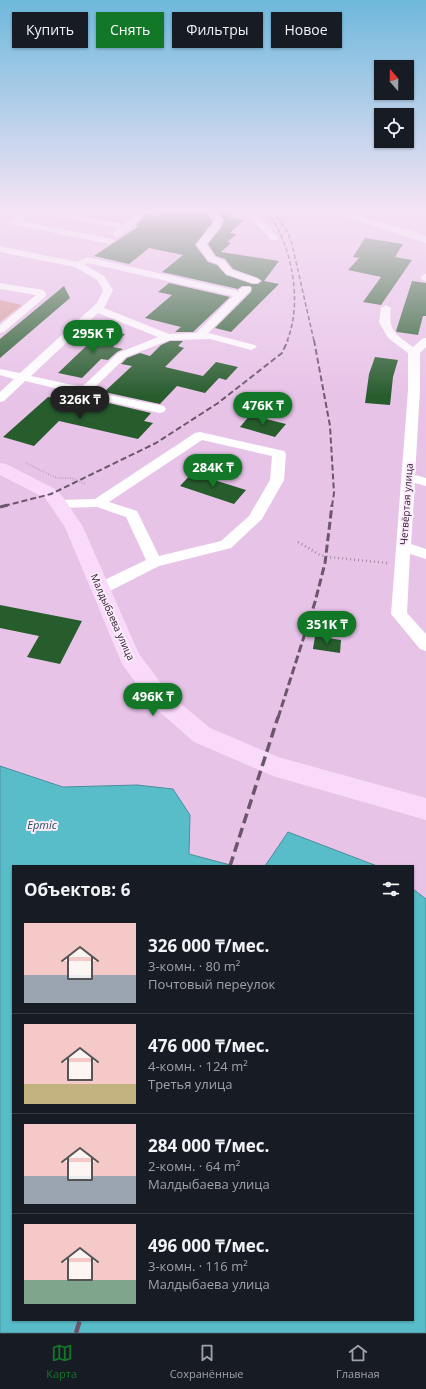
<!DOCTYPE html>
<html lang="ru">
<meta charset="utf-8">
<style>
body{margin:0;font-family:"Open Sans",sans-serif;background:#20242c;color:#f1f3f6;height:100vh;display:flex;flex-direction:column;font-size:15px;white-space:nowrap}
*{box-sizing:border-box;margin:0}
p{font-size:13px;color:#9ea1a6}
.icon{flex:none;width:22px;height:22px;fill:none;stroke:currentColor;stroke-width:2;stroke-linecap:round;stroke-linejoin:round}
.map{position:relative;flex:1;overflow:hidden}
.sheet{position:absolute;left:12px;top:865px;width:402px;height:456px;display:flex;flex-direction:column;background:#171b24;border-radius:0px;box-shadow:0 1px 3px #0004}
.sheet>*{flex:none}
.banner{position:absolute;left:12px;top:12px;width:402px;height:36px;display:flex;gap:8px}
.needle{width:26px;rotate:340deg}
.tools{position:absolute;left:374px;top:60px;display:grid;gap:8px}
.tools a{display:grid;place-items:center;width:40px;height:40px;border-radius:0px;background:#171b24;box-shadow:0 1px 3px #0004;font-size:20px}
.price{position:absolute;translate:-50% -34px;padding:0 9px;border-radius:14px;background:#137728;color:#fff;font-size:13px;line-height:26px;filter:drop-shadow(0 1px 2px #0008)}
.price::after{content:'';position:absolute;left:50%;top:24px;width:12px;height:9px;margin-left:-6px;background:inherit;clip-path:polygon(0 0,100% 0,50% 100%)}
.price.on{background:#222;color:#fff}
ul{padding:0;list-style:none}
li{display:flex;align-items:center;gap:12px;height:100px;padding:0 12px}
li+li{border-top:1px solid #363941}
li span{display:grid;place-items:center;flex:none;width:112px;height:80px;border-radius:0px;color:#555}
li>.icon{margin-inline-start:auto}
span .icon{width:48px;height:48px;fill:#fffc;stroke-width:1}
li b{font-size:17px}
h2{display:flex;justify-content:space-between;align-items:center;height:48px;padding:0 12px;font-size:17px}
.pill{padding:0 14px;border-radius:0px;background:#171b24;box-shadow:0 1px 3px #0004;font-size:14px;line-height:36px}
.pill.on{background:#137728;color:#fff}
.dock{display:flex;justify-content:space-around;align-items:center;height:56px;border-top:1px solid #363941;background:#171b24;font-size:11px;color:#9ea1a6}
.dock a{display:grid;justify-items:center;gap:2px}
.dock .on{color:#137728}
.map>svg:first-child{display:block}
.green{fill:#d59c96}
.water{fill:#58bdc9;stroke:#4c8e9b}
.building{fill:#275c2d}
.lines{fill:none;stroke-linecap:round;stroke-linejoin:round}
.path-far1{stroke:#a78aa7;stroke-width:2;stroke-dasharray:0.5 2;stroke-linecap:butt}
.path{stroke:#a78aa7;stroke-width:2.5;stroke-dasharray:1 3;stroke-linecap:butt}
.minor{fill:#fff;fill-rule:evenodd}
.major{fill:#fadafa;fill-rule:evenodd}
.rail-far4{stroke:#6c566c;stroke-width:1.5;stroke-dasharray:4.5 2.5;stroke-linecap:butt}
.rail-far3{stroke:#6c566c;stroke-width:2;stroke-dasharray:6 3;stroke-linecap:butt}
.rail-far2{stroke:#6c566c;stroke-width:3;stroke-dasharray:8 3.5;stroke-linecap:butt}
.rail-far1{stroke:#6c566c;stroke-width:3.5;stroke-dasharray:10 5;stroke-linecap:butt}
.rail{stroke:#6c566c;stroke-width:4.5;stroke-dasharray:12 6;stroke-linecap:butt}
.labels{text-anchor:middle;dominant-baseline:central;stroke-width:4;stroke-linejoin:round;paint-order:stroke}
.street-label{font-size:10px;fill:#2f212f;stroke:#feebfe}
.water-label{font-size:11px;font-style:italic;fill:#245156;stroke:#feebfe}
</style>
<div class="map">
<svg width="426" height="1333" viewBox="0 0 426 1333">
<rect width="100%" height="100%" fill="#e8c3e8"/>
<polygon class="green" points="0,300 22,305 0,322"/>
<g class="water">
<polygon points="0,766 63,787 137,785 173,789 190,815 189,854 234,866 13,866 13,1320 413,1320 413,889 426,899 426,1333 0,1333"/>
<polygon points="288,832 377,866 265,866"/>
</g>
<g class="building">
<polygon points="166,211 204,211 212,220 212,223 195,245 208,262 217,265 226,275 252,284 258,284 262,281 258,278 233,269 225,259 216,256 208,244 221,228 224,220 216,211 235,211 228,217 244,220 230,233 237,234 227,242 231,243 221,252 279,261 264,281 279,284 231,332 215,328 251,292 252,288 250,286 242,286 238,289 162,272 183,255 149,248 129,264 94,256 139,226 136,225 147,214 158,216"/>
<polygon points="365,238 403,244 395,257 412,260 381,305 363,302 381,277 348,270 359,258 353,257"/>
<polygon points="412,281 426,283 426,316 423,316 418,335 397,332 396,331"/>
<polygon points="169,283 230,297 193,332 175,332 181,327 145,318 172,295 158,292"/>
<polygon points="64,286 70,298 0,358 0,339"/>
<polygon points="103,330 125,334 113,347 123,349 117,352 108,360 101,359 82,378 58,373"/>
<polygon points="170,341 183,341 178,346 184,348 165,367 203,376 216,362 238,367 226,380 219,378 205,393 177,386 160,404 104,392 132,366 121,364 127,358 140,353 150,356 161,345"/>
<polygon points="375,357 398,360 393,377 390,405 365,403 369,374"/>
<polygon points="48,397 91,404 96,400 151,413 144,421 153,423 138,439 59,421 34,446 3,437"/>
<polygon points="250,415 286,424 275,437 240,427"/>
<polygon points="192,473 246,490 234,504 180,486"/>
<polygon points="0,605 82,621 60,664 27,657 39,636 0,628"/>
<polygon points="315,636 341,640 340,653 313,649"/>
</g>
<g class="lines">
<polyline class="path-far1" points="26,463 52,476 59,478 72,478 85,484"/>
<polyline class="path" points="298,542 320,555 328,557 387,563"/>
<g class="minor">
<polygon points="24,211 48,211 124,224 136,214 131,213 130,211 146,211 147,212 129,229 117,237 112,234 118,228 33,212 21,221 112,239 114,241 109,244 11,224 10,222 11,220"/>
<polygon points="205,211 214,211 223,219 220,227 206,244 215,257 224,260 232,270 258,279 260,281 258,283 252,283 226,274 218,264 209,261 196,244 213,224 214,220"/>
<polygon points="245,211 253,211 277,236 279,238 277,240 271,240"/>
<polygon points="333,211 345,211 421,234 426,236 426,243 334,213"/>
<path d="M 0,246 L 77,262 L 87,257 L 238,291 L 242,287 L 250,287 L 251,289 L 250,291 L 208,333 L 255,345 L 257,347 L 251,350 L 210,339 L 170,340 L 126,357 L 92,390 L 108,395 L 164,406 L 166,409 L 164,412 L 160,413 C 115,404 70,391 25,381 L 4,401 L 0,402 L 0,392 L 14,379 L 0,375 L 0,369 L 20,373 L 97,303 L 103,290 L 97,280 L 75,267 L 0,252 ZM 88,263 L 233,296 L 196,333 L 169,334 L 104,308 L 113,290 L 104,276 L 85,265 ZM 98,313 L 158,337 L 118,353 L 82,387 L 31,376 Z"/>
<polygon points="425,274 426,274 426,281 423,280 420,277"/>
<polygon points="0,283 43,290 46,293 46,296 4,332 0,333 0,325 36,295 0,289"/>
<path d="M 386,305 L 391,308 C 388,331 395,334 413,347 L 422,339 L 426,338 L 426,347 L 420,353 L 420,390 L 415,475 L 426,478 L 426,486 L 415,483 L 411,544 L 426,549 L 426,559 L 410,554 L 407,613 L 426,634 L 426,651 L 420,649 L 391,614 L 408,390 L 408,353 L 388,338 L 379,322 L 381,308 Z"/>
<path d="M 200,432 L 284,451 L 286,454 L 284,480 L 262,519 L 231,548 L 159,566 L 106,593 L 100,594 L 94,593 L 92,589 L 94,585 L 146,560 L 126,517 L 97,507 L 59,508 L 54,507 L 52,504 L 54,501 L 59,500 L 95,499 L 195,433 ZM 202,440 L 272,456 L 270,480 L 249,516 L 221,541 L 159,556 L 137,511 L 109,502 Z"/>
</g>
<polygon class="major" points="0,463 6,464 57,490 65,500 83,527 139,654 169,694 210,728 278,757 426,798 426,820 273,776 194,742 153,706 122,664 65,527 45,498 0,475"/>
<g class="rail-far4">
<path d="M 266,211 C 270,217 275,223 278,229 C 294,261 301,307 287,341"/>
<polyline points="273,211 287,231 292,244 314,341"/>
</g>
<g class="rail-far3">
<polyline points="314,340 330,426 334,493 332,506"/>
<polyline points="4,506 51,494 156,443 218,403 282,353 288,340"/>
</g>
<g class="rail-far2">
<polyline points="0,507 8,505"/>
<polyline points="278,718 315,602 325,563 332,505"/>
</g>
<polyline class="rail-far1" points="230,866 278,717"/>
<polyline class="rail" points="76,1333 80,1320"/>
</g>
<linearGradient id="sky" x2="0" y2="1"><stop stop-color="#6eb8dc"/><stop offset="0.53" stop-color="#f5e4f5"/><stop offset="1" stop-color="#f5e4f5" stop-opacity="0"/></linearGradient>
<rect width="426" height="397" fill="url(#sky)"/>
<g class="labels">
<g class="street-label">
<text transform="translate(406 504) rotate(-86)">Четвёртая улица</text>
<text transform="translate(113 617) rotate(66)">Малдыбаева улица</text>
</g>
<g class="water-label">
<text x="42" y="824">Ертіс</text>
</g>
</g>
</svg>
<div class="tools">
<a><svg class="needle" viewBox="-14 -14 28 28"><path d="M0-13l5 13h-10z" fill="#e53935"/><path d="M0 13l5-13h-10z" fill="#9ea1a6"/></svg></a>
<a><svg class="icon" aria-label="locate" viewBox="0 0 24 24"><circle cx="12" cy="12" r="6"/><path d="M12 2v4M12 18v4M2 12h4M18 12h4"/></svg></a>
</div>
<b class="price" style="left:93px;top:354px">295K ₸</b>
<b class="price on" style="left:80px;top:420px">326K ₸</b>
<b class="price" style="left:263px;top:426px">476K ₸</b>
<b class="price" style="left:213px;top:488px">284K ₸</b>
<b class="price" style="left:327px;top:645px">351K ₸</b>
<b class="price" style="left:153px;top:717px">496K ₸</b>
<div class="banner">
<a class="pill">Купить</a>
<a class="pill on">Снять</a>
<a class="pill">Фильтры</a>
<a class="pill">Новое</a>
</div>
<section class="sheet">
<h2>Объектов: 6<svg class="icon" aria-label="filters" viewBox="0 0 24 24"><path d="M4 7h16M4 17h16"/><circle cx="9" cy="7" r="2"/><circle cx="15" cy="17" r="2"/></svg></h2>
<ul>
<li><span style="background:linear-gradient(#f6c9c9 65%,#9aa5b1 0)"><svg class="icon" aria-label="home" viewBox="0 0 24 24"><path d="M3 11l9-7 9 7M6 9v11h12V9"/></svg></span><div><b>326 000 ₸/мес.</b><p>3-комн. · 80 m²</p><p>Почтовый переулок</p></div></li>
<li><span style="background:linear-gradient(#f6c9c9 75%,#c2b280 0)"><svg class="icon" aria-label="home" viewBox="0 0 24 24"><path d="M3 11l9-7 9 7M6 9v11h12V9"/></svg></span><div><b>476 000 ₸/мес.</b><p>4-комн. · 124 m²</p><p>Третья улица</p></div></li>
<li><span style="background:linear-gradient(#f6c9c9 65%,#9aa5b1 0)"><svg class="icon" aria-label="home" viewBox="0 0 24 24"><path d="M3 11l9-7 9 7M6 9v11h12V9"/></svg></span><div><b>284 000 ₸/мес.</b><p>2-комн. · 64 m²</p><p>Малдыбаева улица</p></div></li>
<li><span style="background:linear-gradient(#f6c9c9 70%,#7fa58c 0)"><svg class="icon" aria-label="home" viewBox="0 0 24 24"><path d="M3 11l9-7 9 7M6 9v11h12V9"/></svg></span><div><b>496 000 ₸/мес.</b><p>3-комн. · 116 m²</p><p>Малдыбаева улица</p></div></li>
</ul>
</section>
</div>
<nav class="dock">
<a class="on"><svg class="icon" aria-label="map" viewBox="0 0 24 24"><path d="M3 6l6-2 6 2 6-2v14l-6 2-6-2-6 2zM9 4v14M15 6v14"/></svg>Карта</a>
<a><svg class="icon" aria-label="saved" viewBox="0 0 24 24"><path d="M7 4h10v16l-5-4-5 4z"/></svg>Сохранённые</a>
<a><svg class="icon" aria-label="home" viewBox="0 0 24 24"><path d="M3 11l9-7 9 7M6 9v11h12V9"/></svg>Главная</a>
</nav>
